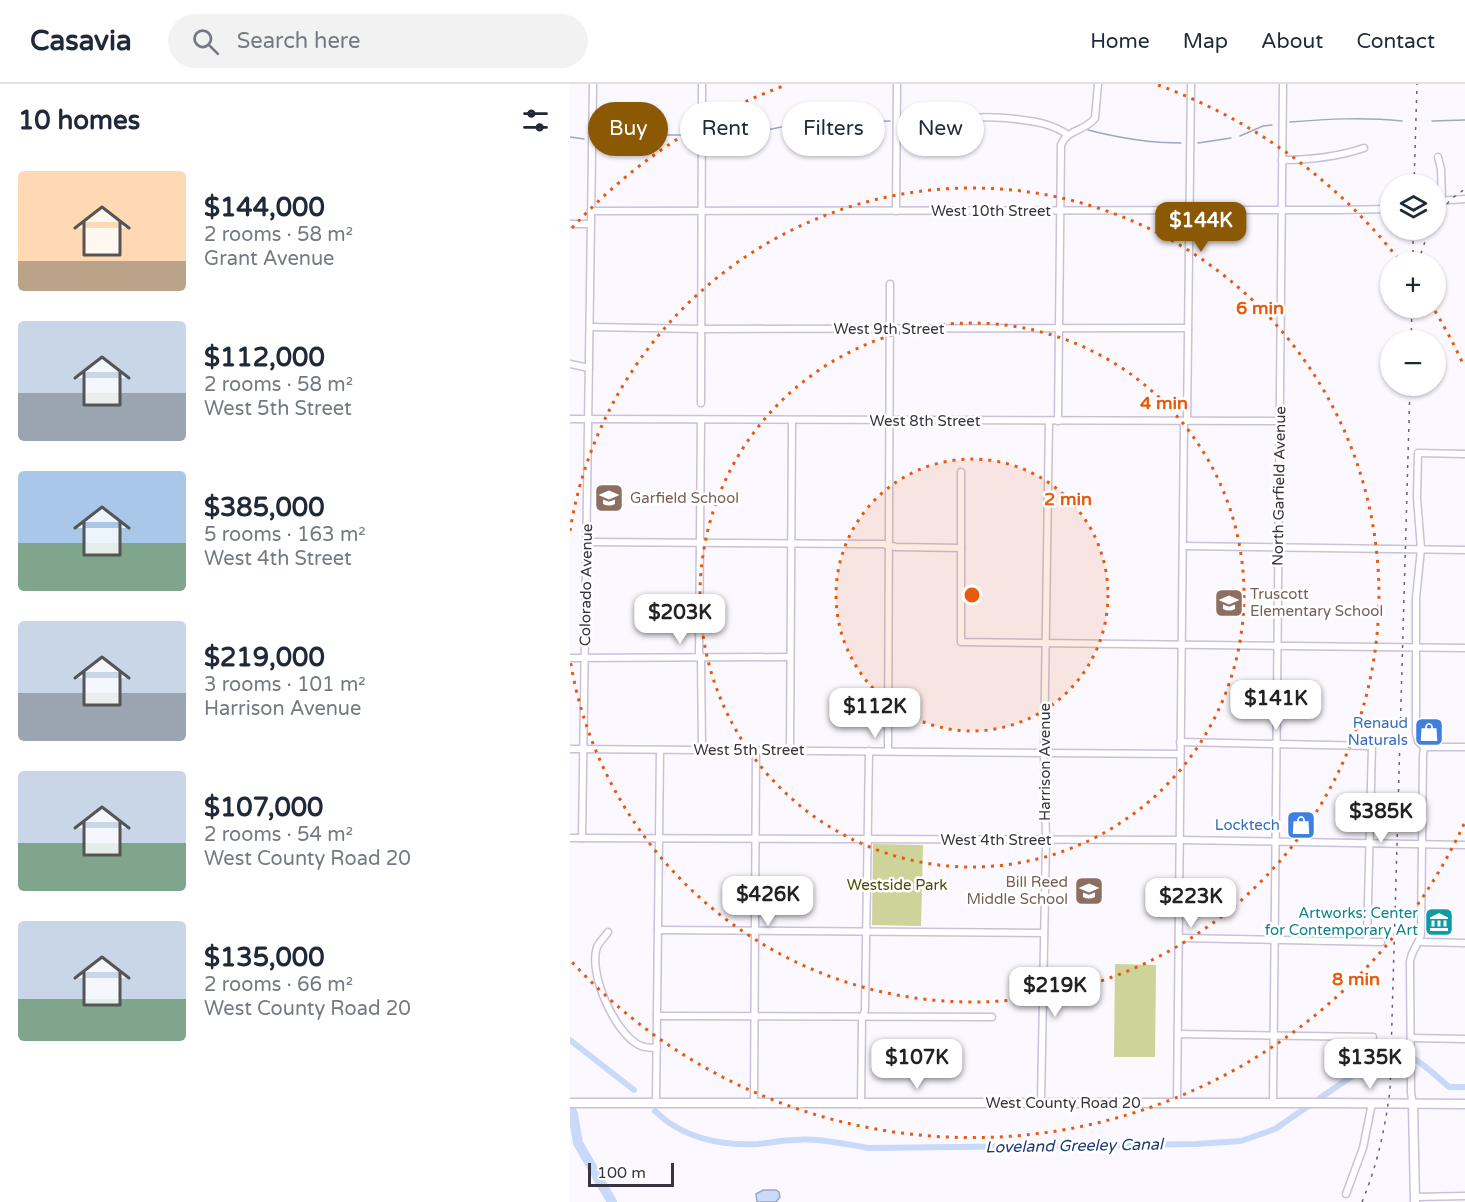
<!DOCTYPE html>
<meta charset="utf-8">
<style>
body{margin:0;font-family:"Varela Round",sans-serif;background:#f2f2f3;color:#1f2937;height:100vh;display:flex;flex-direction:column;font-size:22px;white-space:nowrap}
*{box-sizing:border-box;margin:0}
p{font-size:20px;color:#747a83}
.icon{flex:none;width:33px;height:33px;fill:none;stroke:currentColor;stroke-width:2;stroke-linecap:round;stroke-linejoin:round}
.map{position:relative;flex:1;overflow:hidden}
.panel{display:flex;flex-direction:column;background:#fff;width:570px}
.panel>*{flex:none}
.guide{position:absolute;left:18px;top:18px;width:570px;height:54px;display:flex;gap:12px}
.buttons{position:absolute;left:810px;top:90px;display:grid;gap:12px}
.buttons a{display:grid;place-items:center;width:66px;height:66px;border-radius:50%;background:#fff;box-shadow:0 2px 4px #0004;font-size:30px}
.scale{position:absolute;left:18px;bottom:15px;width:86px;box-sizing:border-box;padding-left:6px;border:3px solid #37343f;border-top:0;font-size:16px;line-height:21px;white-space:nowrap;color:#37343f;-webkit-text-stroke:4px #fff;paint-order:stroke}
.price{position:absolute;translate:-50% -51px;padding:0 14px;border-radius:12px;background:#fff;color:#222;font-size:20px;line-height:39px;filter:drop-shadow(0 2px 3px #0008)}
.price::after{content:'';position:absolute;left:50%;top:36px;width:18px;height:14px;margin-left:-9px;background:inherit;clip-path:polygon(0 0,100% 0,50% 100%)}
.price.active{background:#8b5804;color:#fff}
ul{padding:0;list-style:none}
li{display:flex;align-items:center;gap:18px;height:150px;padding:0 18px}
li span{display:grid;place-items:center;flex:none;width:168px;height:120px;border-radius:6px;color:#555}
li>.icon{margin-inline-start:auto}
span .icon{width:72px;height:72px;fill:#fffc;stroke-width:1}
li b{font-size:26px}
h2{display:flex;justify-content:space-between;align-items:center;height:72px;padding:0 18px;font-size:26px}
.tag{padding:0 21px;border-radius:27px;background:#fff;box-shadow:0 2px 4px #0004;font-size:21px;line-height:54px}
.tag.active{background:#8b5804;color:#fff}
header{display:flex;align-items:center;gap:36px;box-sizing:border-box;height:84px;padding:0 30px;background:#fff;border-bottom:2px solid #e0e1e3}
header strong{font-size:28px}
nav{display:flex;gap:33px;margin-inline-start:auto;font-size:21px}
.search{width:420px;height:54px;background:#f2f2f3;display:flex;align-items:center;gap:15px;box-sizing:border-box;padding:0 21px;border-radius:33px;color:#747a83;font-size:22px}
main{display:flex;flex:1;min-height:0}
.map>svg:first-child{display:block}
.green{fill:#ced399}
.water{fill:#c9d9f9;stroke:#9da8c1;stroke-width:1.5}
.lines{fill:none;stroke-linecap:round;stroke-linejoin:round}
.stream{stroke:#9da8c1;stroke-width:1.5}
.canal{stroke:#c9d9f9;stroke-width:6}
.river{stroke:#c9d9f9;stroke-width:10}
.street-casing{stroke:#c9c0db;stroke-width:9}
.secondary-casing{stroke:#c9c0db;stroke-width:11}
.street{stroke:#fff;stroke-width:6}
.secondary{stroke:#fff;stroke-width:8}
.rail{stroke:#66636d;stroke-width:1.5;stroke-dasharray:3 6;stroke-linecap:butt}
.ring{fill:none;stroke:#e8590c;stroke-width:3;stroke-dasharray:3 6}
.labels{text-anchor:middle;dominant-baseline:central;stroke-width:5;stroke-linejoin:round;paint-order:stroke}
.street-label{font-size:15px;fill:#37343f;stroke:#fff}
.education-label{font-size:15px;fill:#785e54;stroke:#fff;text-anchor:start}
.shop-label{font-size:15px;fill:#366cbe;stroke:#fff;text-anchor:end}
.park-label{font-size:15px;fill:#4b4d05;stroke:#fff}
.culture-label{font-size:15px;fill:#0d838f;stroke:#fff;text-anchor:end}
.water-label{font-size:16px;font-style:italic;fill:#1f3a76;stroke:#fff}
.centre{fill:#e8590c;stroke:#fff;stroke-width:3}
.ring-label{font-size:18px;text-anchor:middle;font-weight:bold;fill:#e8590c;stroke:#fff;stroke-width:5;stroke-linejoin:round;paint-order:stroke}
</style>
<header>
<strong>Casavia</strong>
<div class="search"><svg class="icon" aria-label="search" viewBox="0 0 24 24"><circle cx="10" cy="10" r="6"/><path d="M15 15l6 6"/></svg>Search here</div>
<nav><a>Home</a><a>Map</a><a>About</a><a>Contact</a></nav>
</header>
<main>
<section class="panel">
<h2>10 homes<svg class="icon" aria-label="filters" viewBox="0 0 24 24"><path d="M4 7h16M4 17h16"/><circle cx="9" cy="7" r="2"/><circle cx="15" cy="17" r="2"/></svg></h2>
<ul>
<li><span style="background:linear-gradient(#ffd9b3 75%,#b9a48a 0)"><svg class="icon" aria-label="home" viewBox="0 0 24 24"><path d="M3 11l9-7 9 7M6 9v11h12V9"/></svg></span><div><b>$144,000</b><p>2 rooms · 58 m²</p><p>Grant Avenue</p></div></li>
<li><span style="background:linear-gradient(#c9d6e8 60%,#9aa5b1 0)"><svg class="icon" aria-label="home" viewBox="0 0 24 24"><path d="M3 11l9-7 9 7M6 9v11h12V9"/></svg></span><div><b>$112,000</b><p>2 rooms · 58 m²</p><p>West 5th Street</p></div></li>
<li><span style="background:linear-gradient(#a9c7e8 60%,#7fa58c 0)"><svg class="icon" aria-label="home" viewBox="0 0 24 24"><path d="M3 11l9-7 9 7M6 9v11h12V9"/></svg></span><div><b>$385,000</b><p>5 rooms · 163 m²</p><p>West 4th Street</p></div></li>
<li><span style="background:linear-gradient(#c9d6e8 60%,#9aa5b1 0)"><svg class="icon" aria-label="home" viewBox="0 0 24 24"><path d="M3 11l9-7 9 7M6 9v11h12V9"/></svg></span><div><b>$219,000</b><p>3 rooms · 101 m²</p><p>Harrison Avenue</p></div></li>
<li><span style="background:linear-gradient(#c9d6e8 60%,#7fa58c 0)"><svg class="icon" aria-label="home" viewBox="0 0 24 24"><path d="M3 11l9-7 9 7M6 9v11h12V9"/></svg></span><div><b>$107,000</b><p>2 rooms · 54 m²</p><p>West County Road 20</p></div></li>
<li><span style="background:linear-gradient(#c9d6e8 65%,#7fa58c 0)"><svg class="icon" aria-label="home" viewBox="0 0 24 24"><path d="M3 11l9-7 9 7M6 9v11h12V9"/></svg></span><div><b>$135,000</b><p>2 rooms · 66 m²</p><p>West County Road 20</p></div></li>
</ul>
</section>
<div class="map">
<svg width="895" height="1118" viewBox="0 0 895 1118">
<rect width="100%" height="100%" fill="#fbf9ff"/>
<g class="green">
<polygon points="303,760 353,761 351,842 302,841"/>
<polygon points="545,880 586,881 585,973 544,973"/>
</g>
<polygon class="water" points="193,1106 206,1106 209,1108 210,1113 206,1118 187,1118 186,1110"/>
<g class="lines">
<g class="stream">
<polyline points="333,37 378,28"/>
<polyline points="862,37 895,36"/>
<path d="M 720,38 C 758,35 794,33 832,37"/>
<path d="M 518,46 C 549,54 579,59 611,59"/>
<polyline points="137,52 177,50 226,40 320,37"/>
<polyline points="670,52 693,42 702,41"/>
<polyline points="0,53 14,55"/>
<polyline points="28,55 67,55 98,51 124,51"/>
<polyline points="628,59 661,54"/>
</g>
<g class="canal">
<polyline points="0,956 64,1006"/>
<path d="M 85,1027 C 112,1054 151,1062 188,1060 C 200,1059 212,1056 225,1056 C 249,1054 274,1060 299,1064 L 626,1060 L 671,1057 L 705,1045 L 817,968 C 841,965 862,989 879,1003 L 895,1003"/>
</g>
<polyline class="river" points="0,1024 3,1030 8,1059 42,1118"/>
<g class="street-casing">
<g id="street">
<path d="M 327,47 C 371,36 408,29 453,36 C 469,38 484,41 498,51"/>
<polyline points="868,73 871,85 872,116"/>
<path d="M 712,76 C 741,76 767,73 794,64"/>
<polyline points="866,117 895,115"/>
<polyline points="21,127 768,126 820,125"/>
<polyline points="326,127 327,0"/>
<polyline points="0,140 20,140"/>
<polyline points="21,243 131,245 618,244"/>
<polyline points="0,280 19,284"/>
<polyline points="131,319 132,0"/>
<polyline points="0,335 709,337"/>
<path d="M 488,337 L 491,61 C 497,45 516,47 525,34 L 528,0"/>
<polyline points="617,337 621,0"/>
<polyline points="391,388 391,558 895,564"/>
<polyline points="17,458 292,460 313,460 326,463 391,464"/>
<polyline points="613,462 895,466"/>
<polyline points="129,573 131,336"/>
<polyline points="131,573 132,666"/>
<polyline points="0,574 220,573"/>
<polyline points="610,658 802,662 797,857"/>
<polyline points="854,663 895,663"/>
<polyline points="0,665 610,670"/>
<polyline points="220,666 222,336"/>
<polyline points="318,667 320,200"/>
<polyline points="0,754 610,756 895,761"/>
<polyline points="12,754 23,0"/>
<polyline points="88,846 474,849"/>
<path d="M 38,848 C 35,853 29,858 27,863 C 18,890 45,949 69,961 C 75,964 81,964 87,964"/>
<polyline points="609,854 811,858"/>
<polyline points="849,858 895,859"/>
<polyline points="87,932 422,933"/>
<polyline points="608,950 803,953"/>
<polyline points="841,954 895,955"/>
<polyline points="86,1018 90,666"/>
<polyline points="471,1018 476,757 474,669 479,337"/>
<polyline points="607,1019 614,337"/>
<polyline points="703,1019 713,0"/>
<polyline points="184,1020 186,666"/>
<polyline points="291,1020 292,936 295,926 299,667"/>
<path d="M 843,1021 L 841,1009 L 840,878 C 841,866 849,861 851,850 L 853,671 L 854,663 L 848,657 L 846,649 L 846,514 L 851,465 L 847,414 L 848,369 L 895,370"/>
<polyline points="776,1110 793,1064 802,1019"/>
<polyline points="845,1113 895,1112"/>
</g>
</g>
<g class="secondary-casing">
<g id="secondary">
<polyline points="0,1019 757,1019 895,1020"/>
<polyline points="843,1021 845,1118"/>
</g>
</g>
<use href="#street" class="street"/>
<use href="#secondary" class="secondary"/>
<g class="rail">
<polyline points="844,100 847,0"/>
<polyline points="866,134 881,115 895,105"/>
<polyline points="843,178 843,146"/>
<polyline points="848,178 859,146"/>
<polyline points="841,256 842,224"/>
<path d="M 792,1118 C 807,1082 815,1045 820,1006 L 840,302"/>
</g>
</g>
<circle cx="402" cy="511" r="136" fill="#e8590c" fill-opacity=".12"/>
<g class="ring">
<circle cx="402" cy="511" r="136"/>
<circle cx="402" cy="511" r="272"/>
<path d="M0 447A407 407 0 1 1 0 575"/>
<path d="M894 740A543 543 0 0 1 2 878M2 144A543 543 0 0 1 216 1M588 1A543 543 0 0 1 830 177M865 227A543 543 0 0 1 894 282"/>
</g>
<defs>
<g id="school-square" transform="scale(1.5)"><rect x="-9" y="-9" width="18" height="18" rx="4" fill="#8d6e63" stroke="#fff"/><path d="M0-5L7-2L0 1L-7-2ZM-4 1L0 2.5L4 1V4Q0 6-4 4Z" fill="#fff"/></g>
<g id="shop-square" transform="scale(1.5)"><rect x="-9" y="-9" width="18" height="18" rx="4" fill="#3f7fe0" stroke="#fff"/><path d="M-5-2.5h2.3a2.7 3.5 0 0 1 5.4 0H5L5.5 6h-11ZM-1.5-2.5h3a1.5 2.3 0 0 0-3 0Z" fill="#fff"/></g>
<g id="museum-square" transform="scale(1.5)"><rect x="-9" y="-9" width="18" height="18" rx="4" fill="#0f9aa8" stroke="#fff"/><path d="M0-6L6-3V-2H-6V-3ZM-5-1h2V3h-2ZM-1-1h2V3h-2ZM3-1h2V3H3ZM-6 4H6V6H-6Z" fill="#fff"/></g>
</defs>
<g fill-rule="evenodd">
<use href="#school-square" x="39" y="414"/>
<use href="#school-square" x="659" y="519"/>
<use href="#shop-square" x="859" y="648"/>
<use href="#shop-square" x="731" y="741"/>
<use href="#school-square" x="519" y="807"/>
<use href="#museum-square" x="869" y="838"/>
</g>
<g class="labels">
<g class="street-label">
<text x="421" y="127">West 10th Street</text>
<text x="319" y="245">West 9th Street</text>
<text x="355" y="337">West 8th Street</text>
<text transform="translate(709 402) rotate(-89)">North Garfield Avenue</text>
<text transform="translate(16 501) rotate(-89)">Colorado Avenue</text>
<text x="179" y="666">West 5th Street</text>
<text transform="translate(475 678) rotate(-90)">Harrison Avenue</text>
<text x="426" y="756">West 4th Street</text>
<text x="493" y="1019">West County Road 20</text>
</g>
<g class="education-label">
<text x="60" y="414">Garfield School</text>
<text x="680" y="510">Truscott<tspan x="680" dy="17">Elementary School</tspan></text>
<text x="498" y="798" text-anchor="end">Bill Reed<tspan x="498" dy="17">Middle School</tspan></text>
</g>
<g class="shop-label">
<text x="838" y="639">Renaud<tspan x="838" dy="17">Naturals</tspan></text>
<text x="710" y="741">Locktech</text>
</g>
<g class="park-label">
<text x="327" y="801">Westside Park</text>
</g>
<g class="culture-label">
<text x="848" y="829">Artworks: Center<tspan x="848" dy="17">for Contemporary Art</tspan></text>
</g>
<g class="water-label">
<text transform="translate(504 1062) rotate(-1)">Loveland Greeley Canal</text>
</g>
</g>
<circle cx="402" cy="511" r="9" class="centre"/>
<g class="ring-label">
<text x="690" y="230">6 min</text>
<text x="594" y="325">4 min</text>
<text x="498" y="421">2 min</text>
<text x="786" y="901">8 min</text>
</g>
</svg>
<div class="buttons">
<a><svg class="icon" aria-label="layers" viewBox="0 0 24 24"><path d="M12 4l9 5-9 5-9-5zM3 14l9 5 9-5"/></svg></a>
<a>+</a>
<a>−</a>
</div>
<div class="scale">100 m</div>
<b class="price active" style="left:631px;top:169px">$144K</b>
<b class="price" style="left:110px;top:561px">$203K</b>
<b class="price" style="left:706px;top:647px">$141K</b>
<b class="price" style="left:305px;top:655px">$112K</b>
<b class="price" style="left:811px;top:760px">$385K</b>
<b class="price" style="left:198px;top:843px">$426K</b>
<b class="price" style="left:621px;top:845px">$223K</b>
<b class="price" style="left:485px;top:934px">$219K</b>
<b class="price" style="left:347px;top:1006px">$107K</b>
<b class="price" style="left:800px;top:1006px">$135K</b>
<div class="guide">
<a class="tag active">Buy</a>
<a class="tag">Rent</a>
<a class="tag">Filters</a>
<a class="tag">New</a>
</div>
</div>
</main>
